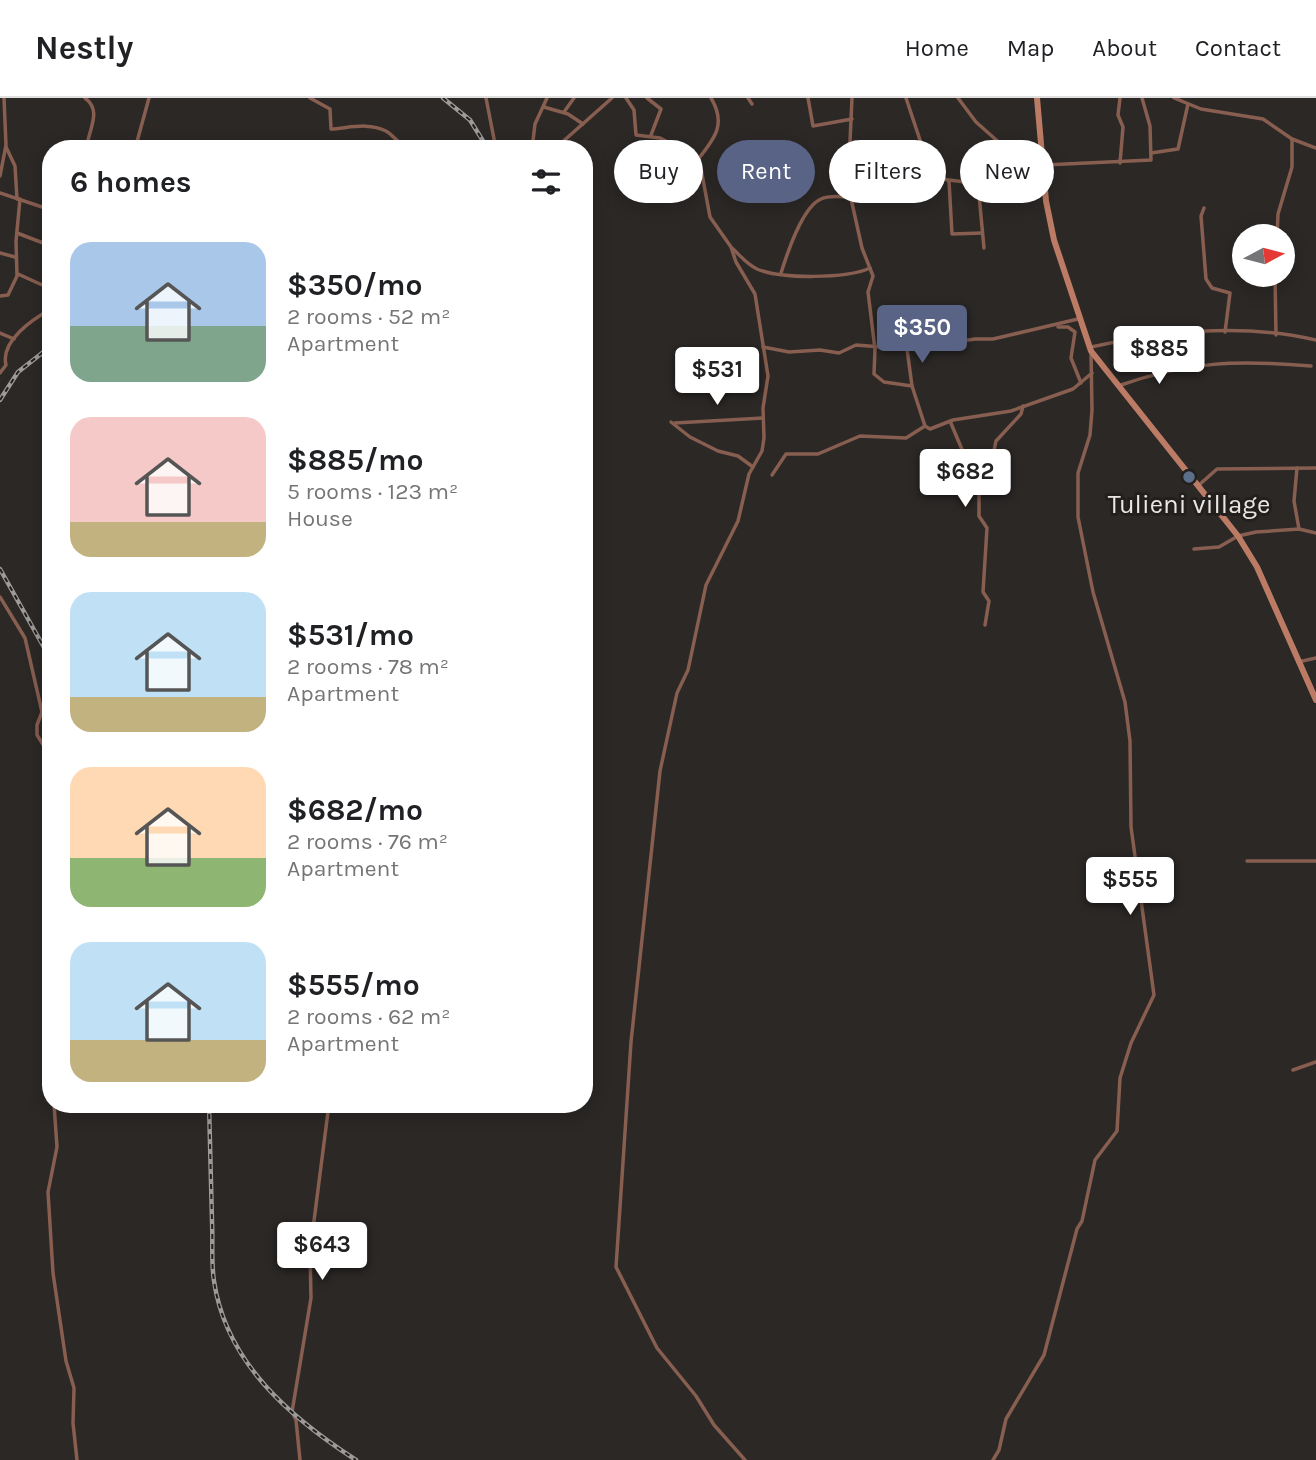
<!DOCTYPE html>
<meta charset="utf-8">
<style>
body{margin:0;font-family:Karla,sans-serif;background:#f6f6f6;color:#202124;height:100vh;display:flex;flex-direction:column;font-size:26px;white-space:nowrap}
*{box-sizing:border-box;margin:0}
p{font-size:23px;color:#757577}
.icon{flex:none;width:38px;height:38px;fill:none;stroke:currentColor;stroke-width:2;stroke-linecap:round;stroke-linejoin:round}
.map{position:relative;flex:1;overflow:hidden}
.sheet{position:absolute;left:42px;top:42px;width:551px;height:973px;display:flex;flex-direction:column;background:#fff;border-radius:28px;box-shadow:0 4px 18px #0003}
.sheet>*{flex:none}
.guide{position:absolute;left:614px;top:42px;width:597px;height:63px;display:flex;gap:14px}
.needle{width:46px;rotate:83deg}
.buttons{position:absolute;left:1232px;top:126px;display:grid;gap:14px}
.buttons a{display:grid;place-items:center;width:63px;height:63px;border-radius:50%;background:#fff;box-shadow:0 4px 18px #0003;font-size:35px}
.price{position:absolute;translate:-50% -60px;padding:0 16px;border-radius:7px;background:#fff;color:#222;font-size:23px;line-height:46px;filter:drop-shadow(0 2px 4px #0008)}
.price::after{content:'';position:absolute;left:50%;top:42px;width:21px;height:16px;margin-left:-10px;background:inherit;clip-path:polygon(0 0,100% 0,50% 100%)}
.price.active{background:#596386;color:#fff}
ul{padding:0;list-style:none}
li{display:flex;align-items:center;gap:21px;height:175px;padding:0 28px}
li span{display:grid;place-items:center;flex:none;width:196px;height:140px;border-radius:21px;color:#555}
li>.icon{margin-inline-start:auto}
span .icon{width:84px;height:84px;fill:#fffc;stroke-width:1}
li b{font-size:30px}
h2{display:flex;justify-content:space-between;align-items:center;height:84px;padding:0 28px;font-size:30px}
.chip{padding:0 24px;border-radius:32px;background:#fff;box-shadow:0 4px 18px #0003;font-size:24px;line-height:63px}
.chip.active{background:#596386;color:#fff}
header{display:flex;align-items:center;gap:42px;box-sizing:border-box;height:98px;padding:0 35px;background:#fff;border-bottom:2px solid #e0e0e0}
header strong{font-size:33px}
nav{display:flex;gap:38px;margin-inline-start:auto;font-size:24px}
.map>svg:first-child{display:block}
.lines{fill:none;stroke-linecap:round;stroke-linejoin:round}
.street{stroke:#875e50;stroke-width:3.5}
.secondary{stroke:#bc7b64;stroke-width:6}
.rail-casing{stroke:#9d9b99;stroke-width:4.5}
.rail{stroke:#221f1d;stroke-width:2;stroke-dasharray:5;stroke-linecap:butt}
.service-dot{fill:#5c6f8a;stroke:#221f1d;stroke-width:2.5}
.labels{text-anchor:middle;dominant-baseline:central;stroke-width:6;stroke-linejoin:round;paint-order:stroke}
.poi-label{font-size:26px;fill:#e9e7e6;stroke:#221f1d}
</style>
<header>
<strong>Nestly</strong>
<nav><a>Home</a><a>Map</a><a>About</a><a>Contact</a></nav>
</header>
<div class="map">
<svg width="1316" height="1362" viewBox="0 0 1316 1362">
<rect width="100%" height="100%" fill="#2b2826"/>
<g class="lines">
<g class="street">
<path d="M 85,0 C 100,11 92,26 88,42"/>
<path d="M 310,0 L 330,11 L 331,31 C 349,30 368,24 386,33 C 394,38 399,46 408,51"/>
<polyline points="486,0 496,51"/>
<polyline points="626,0 634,12 636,37 660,40 699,60"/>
<polyline points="647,0 661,11 651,37"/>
<path d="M 711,0 C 726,25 716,39 699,60 L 710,119 L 731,149 L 736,164 L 755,196 L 768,278 L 763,310 L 764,340 L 762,353 L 749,376 L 738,423 L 706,487 L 688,572 L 677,595 L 660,673 L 631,944 L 616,1169 L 657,1250 L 696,1298 L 714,1327 L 745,1362"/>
<polyline points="748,0 752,6"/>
<polyline points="808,0 813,28 852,21"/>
<polyline points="852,0 848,87 862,150 873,178 868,194 875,251 874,276 884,284 912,288"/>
<polyline points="906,0 922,48"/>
<polyline points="958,0 976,24 1029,71"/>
<polyline points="1174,0 1201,11 1263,21 1292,41 1316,50"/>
<polyline points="544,9 568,16 583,26"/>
<polyline points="564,14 574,0"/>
<polyline points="6,49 15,68 17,101"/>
<polyline points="135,51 149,0"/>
<polyline points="532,51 535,26 547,0"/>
<polyline points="535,51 559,47 612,0"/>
<polyline points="852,55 858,70"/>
<polyline points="1151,55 1178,51 1188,6"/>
<polyline points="1120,65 1123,29 1118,17 1120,0"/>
<polyline points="1044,67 1151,62 1150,28 1142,0"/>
<polyline points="849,70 982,86 1042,69"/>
<polyline points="0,78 6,47 4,0"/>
<polyline points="949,83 952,136 982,135"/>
<polyline points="978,86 984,150"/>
<polyline points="0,95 51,112"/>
<polyline points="1204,110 1201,118 1206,181 1212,190 1230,195 1225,234"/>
<polyline points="17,135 51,148"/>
<polyline points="1277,138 1278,116 1292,69 1292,41"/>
<path d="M 732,150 C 740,157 746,166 757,171 C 781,181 846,181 870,170"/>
<polyline points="0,155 15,159"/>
<path d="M 781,175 C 787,156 802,109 821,101 C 829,97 842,99 850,99"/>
<polyline points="18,176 51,191"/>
<polyline points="1275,177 1276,237"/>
<polyline points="0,198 8,197 17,178 16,143 20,101"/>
<polyline points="1058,229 1068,229 1075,234 1071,260 1081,285"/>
<polyline points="0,235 14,241"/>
<polyline points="763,249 789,254 820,252 839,255 856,247 907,251 975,241 993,241 1078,221"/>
<path d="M 1091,249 C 1163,233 1244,225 1316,242"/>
<polyline points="907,251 912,288 925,328 930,331 953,322 1011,313 1073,291 1092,275"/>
<path d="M 0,275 L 6,267 C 0,243 33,221 51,211"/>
<path d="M 1118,288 C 1188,263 1238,262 1311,268"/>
<polyline points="950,323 969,368 981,377"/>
<polyline points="671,324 690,339 718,353 738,358 753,369"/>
<polyline points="675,325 763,320"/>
<polyline points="1297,370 1294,403 1299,431"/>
<polyline points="772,377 786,356 818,356 860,338 906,340 925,328"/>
<polyline points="1199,387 1217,371 1316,370"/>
<polyline points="1194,451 1219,449 1238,438 1256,434 1299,431 1316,435"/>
<polyline points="0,499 25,540 42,614 37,627 37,637 51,659"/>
<polyline points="985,527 989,503 983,494 987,430 979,418 979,389 982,377 992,362 996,343 1021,316 1023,308"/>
<polyline points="1298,564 1316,560"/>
<polyline points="44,613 51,594"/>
<polyline points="1247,763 1316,763"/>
<polyline points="1293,972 1316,964"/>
<polyline points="54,1006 57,1049 48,1094 53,1175 66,1263 74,1290 73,1325 77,1362"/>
<polyline points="300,1362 296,1322 292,1314 311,1200 310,1154 329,1006"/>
<polyline points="993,1362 999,1352 1006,1321 1044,1257 1077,1131 1082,1123 1095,1062 1117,1033 1120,980 1131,945 1154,897 1131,729 1130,643 1125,604 1093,494 1078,419 1078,375 1090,337 1092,312 1091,255"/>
</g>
<polyline class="secondary" points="1037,0 1046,103 1054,142 1091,253 1238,438 1257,469 1316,602"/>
<g class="rail-casing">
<g id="rail">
<polyline points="443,0 470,22 488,51"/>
<polyline points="0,302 18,274 51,248"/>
<polyline points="0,471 51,562"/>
<path d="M 209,1006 C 210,1046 211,1085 212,1124 C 213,1144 211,1164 214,1183 C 226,1265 291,1320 356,1362"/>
</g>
</g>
<use href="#rail" class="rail"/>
</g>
<circle class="service-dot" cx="1189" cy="379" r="7"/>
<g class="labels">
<g class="poi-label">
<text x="1189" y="406">Tulieni village</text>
</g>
</g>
</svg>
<div class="buttons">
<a><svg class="needle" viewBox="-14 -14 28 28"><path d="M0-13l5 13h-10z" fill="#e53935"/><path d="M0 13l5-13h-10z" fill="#757577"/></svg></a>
</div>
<b class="price active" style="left:922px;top:267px">$350</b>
<b class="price" style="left:1159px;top:288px">$885</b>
<b class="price" style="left:717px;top:309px">$531</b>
<b class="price" style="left:965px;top:411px">$682</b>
<b class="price" style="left:1130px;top:819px">$555</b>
<b class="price" style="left:322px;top:1184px">$643</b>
<div class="guide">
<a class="chip">Buy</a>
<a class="chip active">Rent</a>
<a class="chip">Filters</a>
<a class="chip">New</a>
</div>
<section class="sheet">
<h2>6 homes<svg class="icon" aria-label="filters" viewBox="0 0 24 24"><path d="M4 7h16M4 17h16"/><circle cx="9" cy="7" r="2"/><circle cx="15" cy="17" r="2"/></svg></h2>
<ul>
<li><span style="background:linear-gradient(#a9c7e8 60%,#7fa58c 0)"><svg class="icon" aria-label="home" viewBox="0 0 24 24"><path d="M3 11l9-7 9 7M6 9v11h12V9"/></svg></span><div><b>$350/mo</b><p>2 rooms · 52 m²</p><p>Apartment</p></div></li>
<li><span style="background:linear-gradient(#f6c9c9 75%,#c2b280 0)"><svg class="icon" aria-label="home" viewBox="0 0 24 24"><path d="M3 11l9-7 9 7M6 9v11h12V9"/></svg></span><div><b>$885/mo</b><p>5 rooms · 123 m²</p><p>House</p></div></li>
<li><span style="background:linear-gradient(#bfe0f5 75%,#c2b280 0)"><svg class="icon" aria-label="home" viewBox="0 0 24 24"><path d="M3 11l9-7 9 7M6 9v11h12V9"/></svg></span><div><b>$531/mo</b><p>2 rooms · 78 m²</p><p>Apartment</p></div></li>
<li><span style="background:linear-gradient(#ffd9b3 65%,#8fb573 0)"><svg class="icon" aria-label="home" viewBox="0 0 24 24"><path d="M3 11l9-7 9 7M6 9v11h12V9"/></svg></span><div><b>$682/mo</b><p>2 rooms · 76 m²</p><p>Apartment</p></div></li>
<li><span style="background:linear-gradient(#bfe0f5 70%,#c2b280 0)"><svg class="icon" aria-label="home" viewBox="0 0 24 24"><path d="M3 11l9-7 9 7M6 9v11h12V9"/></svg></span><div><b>$555/mo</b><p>2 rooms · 62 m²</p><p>Apartment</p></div></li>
</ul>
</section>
</div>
